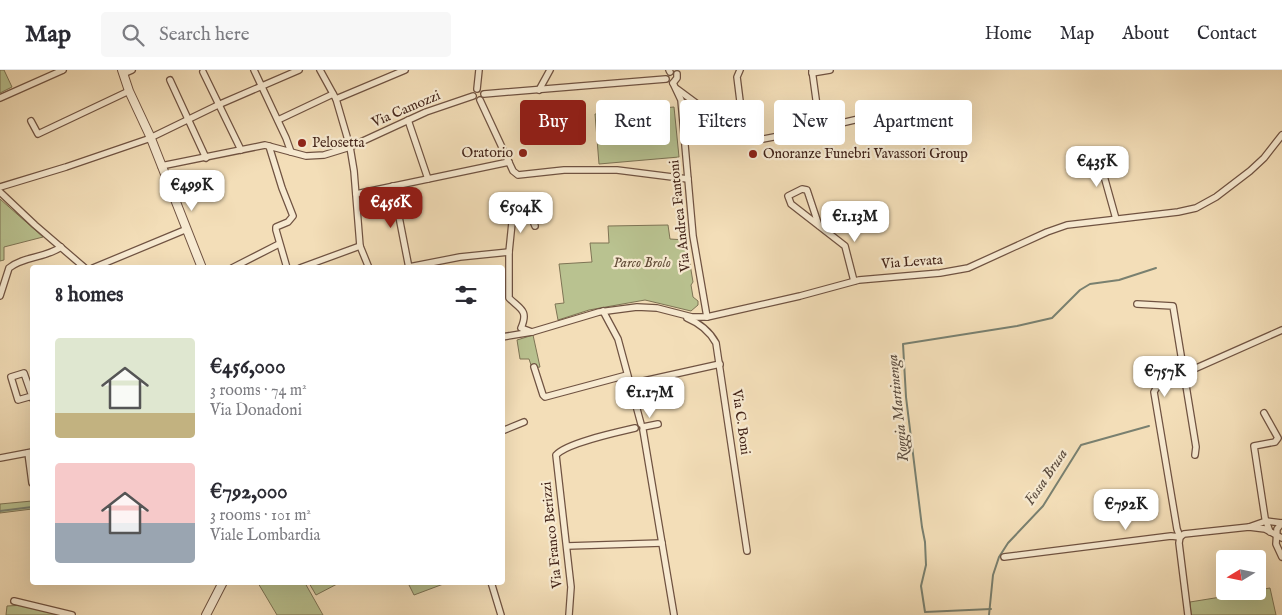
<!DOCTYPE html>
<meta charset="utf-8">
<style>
body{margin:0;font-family:"IM FELL English",serif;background:#f7f7f7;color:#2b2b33;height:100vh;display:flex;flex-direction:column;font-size:19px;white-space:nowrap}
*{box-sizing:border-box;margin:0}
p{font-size:16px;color:#7c7c81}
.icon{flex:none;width:28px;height:28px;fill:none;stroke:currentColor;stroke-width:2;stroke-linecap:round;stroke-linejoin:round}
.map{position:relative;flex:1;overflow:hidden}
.sheet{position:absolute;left:30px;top:195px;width:475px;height:320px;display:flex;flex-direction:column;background:#fff;border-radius:5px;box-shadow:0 5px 20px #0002}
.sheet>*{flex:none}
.guide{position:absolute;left:520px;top:30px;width:475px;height:45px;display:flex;gap:10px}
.needle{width:32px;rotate:260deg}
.fabs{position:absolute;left:1216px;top:480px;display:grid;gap:10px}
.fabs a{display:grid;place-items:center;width:50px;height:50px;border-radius:5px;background:#fff;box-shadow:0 5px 20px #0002;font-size:25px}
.price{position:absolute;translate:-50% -42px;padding:0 11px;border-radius:10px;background:#fff;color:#222;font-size:16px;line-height:32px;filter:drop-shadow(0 1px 2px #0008)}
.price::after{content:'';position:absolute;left:50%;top:30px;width:15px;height:11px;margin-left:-8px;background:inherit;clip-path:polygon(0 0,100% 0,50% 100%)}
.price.current{background:#8f2418;color:#fff}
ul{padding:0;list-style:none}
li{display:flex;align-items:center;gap:15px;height:125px;padding:0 25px}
li span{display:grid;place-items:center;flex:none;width:140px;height:100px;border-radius:5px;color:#555}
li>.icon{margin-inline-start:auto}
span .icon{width:60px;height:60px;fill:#fffc;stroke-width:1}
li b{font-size:21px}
h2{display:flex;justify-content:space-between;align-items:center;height:60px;padding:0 25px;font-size:21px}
.chip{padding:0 18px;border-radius:5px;background:#fff;box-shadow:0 5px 20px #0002;font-size:18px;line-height:45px}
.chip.current{background:#8f2418;color:#fff}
header{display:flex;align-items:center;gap:30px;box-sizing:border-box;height:70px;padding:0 25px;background:#fff;border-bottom:1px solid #e1e1e2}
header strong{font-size:24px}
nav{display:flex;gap:28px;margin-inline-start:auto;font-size:18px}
.search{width:350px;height:45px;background:#f7f7f7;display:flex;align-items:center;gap:12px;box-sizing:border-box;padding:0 18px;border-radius:5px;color:#7c7c81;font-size:19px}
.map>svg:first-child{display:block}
.green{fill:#b9c290;stroke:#7e7455}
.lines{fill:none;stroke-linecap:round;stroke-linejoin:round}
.stream{stroke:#798070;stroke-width:2}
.minor-casing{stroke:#705342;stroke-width:8}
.tertiary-casing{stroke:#705342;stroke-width:10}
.minor{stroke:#f7ead1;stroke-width:5.5}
.tertiary{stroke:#f7ead1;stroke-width:8}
.poi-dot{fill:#8f2418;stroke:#f7ead1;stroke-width:2}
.labels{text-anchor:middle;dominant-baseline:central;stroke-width:4.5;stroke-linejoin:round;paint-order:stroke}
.street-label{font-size:14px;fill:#44251a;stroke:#f7ead1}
.poi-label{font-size:14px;fill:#44251a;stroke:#f7ead1;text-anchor:start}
.park-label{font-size:14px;font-style:italic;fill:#614c38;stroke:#f7ead1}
.water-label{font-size:15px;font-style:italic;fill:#5a4b3e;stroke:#f7ead1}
</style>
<header>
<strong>Map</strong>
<div class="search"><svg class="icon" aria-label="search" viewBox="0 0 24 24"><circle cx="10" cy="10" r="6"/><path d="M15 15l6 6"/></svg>Search here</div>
<nav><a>Home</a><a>Map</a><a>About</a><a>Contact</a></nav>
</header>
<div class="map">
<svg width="1282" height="545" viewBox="0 0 1282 545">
<rect width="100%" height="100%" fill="#f3deb8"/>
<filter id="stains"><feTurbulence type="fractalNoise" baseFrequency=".004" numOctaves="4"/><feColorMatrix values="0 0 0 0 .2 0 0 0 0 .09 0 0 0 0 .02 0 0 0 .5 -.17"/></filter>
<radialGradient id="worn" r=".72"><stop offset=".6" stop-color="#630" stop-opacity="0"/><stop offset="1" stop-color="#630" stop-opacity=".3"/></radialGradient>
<g class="green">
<polygon points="0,0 4,0 12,17 0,23"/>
<polygon points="674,37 679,87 599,94 595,44"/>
<polygon points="0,129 43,167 4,177 4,190 0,191"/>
<polygon points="668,155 670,169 686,170 693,212 691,215 693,227 698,231 698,235 691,241 645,230 589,240 558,250 555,234 564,233 559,194 592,192 590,173 609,173 608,156"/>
<polygon points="533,265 540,297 532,298 529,289 520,289 517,270"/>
<polygon points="32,431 32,439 0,443 0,434"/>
<polygon points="258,513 305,513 323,545 277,545"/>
<polygon points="309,513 339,513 316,525"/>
<polygon points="408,513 446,513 414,525"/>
<polygon points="1270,518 1276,545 1191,545 1190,532 1258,521 1258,520"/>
<polygon points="25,535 66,545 6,545 7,536"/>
</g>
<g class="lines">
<g class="stream">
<polyline points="0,441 32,437"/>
<polyline points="991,539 925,542 921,516 926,495 925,472 922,457 906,327 903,274 1017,256 1052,248 1080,220 1090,214 1119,210 1156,198"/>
<polyline points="989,545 993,505 999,487 1008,473 1043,436 1081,375 1149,356"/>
</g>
<g class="minor-casing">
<g id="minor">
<polyline points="254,0 286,68 291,82"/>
<polyline points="320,0 336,29 350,77 354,101 360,176 369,198"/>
<polyline points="669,0 670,2"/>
<polyline points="812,0 820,58 880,44"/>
<polyline points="203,2 241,80"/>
<polyline points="812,3 830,0"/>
<polyline points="123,4 132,0"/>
<polyline points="170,10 206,88"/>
<polyline points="673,13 681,30 693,166 707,247"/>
<polyline points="673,13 677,8 677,4"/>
<polyline points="477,19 479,0"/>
<polyline points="677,19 704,39 712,43 741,39 737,7 740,0"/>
<polyline points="539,20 550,0"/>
<polyline points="484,24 666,9"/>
<polyline points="0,28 63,0"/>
<polyline points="336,29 405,0"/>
<polyline points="480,30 513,101 518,105 564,100 617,100 688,109"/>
<polyline points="741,39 746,65 753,71 820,58"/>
<polyline points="278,50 333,24"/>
<polyline points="408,50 428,109"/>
<polyline points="31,51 38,64 129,21"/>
<polyline points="269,76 282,118 293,146 288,152 276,157 276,160 287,198"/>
<polyline points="1097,81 1116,149"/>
<polyline points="161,96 265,75 306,86 324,85 350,77 426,42 473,26"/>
<polyline points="393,116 409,198"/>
<polyline points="0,117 66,97 148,69 218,35 299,0"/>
<polyline points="0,122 35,155 85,198"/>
<polyline points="356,124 509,92"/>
<polyline points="819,156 807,120 802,119 788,126 791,134 845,176 854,211"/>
<polyline points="409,197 460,187 509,182"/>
<polyline points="93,198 187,159"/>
<polyline points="232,198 279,174"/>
<polyline points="300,198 360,176"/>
<path d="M 0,226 L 9,198 C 24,186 46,188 61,177"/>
<polyline points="1137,234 1173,236 1196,377 1195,385"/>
<polyline points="603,241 618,269 641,354"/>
<path d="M 687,248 C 699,253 710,262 716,273 L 747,481"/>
<path d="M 532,262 L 521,258 C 529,240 520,239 509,228 L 509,182 L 513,143 L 518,140 C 527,141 533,148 535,156"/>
<polyline points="502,267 532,262 599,242 637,237 657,238 692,247 707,247 800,226 859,210 940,203 968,198 1047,162 1067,155 1178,142 1196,138 1216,127 1250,101 1264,88 1282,65"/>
<polyline points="534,297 543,325 545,327 627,305"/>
<polyline points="630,314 720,294"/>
<polyline points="32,326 18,330 11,307 24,303 32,326 32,328"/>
<polyline points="1264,343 1278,368 1275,372 1254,376 1265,448 1270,462"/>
<polyline points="643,357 658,354"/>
<polyline points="643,360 674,545"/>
<polyline points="502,361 524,352"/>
<polyline points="28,383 32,413"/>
<polyline points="0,388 32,382"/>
<polyline points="1282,453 1277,459 1276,474 1282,487"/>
<polyline points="1249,457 1266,451 1282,453"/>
<polyline points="567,476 662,473"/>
<polyline points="1004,487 1171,466 1180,467 1184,464 1249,457 1265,459 1282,468"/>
<polyline points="491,512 501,545"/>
<polyline points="14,531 72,545"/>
<path d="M 569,545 L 571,517 L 556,385 C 566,373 618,362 635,358"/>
<polyline points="1188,545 1179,473 1180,467 1177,459 1154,322 1158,315 1282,260"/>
</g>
</g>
<g class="tertiary-casing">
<g id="tertiary">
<polyline points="122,0 129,21 150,66 202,198"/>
<polyline points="206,545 223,512"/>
</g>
</g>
<use href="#minor" class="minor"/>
<use href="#tertiary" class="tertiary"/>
</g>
<g class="poi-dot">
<circle cx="302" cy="73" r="5"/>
<circle cx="523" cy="83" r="5"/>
<circle cx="753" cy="84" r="5"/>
</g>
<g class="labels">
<g class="street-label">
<text transform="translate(406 39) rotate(-23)">Via Camozzi</text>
<text transform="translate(680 146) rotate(-96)">Via Andrea Fantoni</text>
<text transform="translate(912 192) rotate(-4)">Via Levata</text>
<text transform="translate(741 352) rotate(82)">Via C. Boni</text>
<text transform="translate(552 465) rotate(-96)">Via Franco Berizzi</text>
</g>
<g class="poi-label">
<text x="312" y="73">Pelosetta</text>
<text x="513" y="83" text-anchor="end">Oratorio</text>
<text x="763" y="84">Onoranze Funebri Vavassori Group</text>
</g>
<g class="park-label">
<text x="642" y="193">Parco Brolo</text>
</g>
<g class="water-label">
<text transform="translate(898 338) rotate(-96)">Roggia Martinenga</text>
<text transform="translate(1046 407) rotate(-56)">Fossa Brusa</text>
</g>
</g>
<rect width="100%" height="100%" filter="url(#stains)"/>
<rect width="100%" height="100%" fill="url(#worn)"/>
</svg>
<div class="fabs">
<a><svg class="needle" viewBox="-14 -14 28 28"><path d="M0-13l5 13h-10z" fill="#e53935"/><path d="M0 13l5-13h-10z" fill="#7c7c81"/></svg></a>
</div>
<b class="price" style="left:1097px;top:118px">€435K</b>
<b class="price" style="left:192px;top:142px">€499K</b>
<b class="price current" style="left:391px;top:159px">€456K</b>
<b class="price" style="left:521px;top:164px">€504K</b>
<b class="price" style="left:855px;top:173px">€1.13M</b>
<b class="price" style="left:1165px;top:328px">€757K</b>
<b class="price" style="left:650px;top:349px">€1.17M</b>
<b class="price" style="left:1126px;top:461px">€792K</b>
<div class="guide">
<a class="chip current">Buy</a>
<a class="chip">Rent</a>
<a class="chip">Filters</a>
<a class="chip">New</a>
<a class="chip">Apartment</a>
</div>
<section class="sheet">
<h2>8 homes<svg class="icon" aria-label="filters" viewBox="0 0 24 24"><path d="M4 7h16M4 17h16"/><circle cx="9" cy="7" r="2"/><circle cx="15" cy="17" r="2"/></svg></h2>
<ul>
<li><span style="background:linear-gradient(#dfe7d0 75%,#c2b280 0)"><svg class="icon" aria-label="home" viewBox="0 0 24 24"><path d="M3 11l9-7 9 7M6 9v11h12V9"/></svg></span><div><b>€456,000</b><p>3 rooms · 74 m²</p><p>Via Donadoni</p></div></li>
<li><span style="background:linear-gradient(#f6c9c9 60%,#9aa5b1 0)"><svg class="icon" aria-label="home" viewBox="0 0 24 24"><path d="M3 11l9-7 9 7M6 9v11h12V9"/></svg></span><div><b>€792,000</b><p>3 rooms · 101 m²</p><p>Viale Lombardia</p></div></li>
</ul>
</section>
</div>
